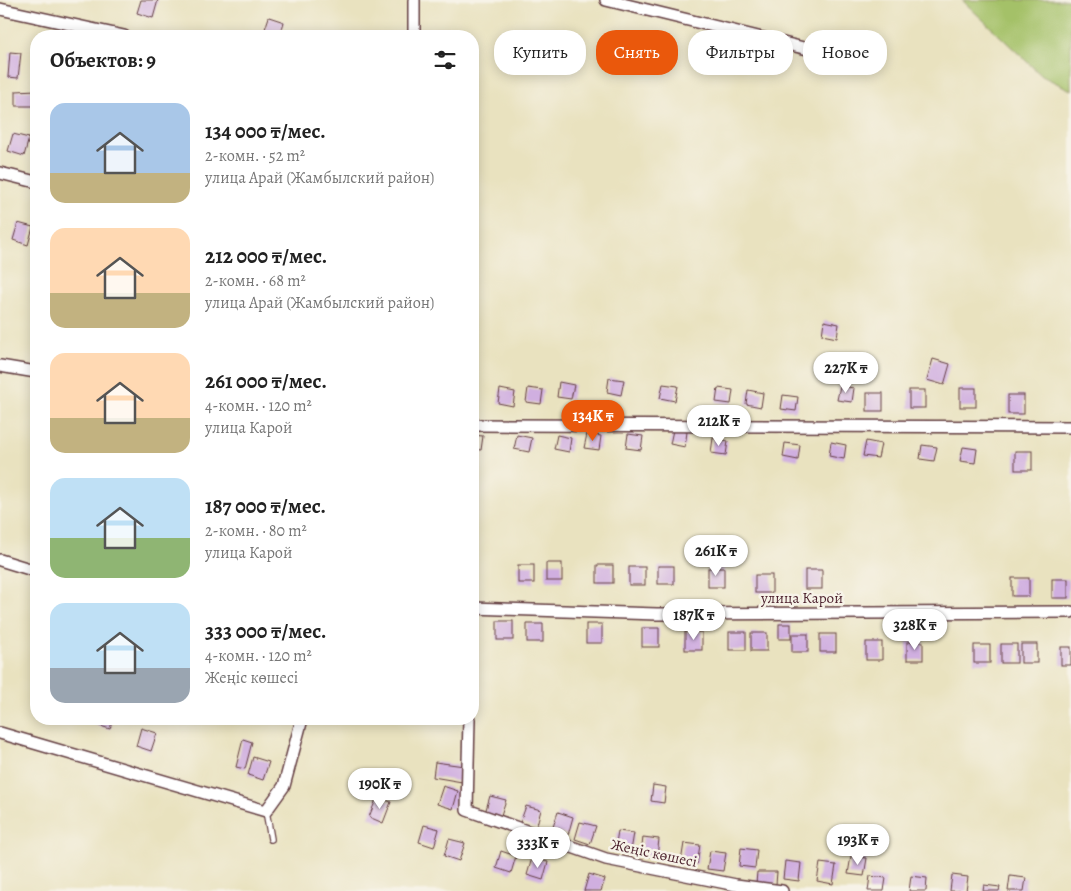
<!DOCTYPE html>
<html lang="ru">
<meta charset="utf-8">
<style>
body{margin:0;font-family:Alegreya,serif;background:#f2f2f2;color:#222;height:100vh;display:flex;flex-direction:column;font-size:19px;white-space:nowrap}
*{box-sizing:border-box;margin:0}
p{font-size:16px;color:#767676}
.icon{flex:none;width:28px;height:28px;fill:none;stroke:currentColor;stroke-width:2;stroke-linecap:round;stroke-linejoin:round}
.map{position:relative;flex:1;overflow:hidden}
.side{position:absolute;left:30px;top:30px;width:449px;height:695px;display:flex;flex-direction:column;background:#fff;border-radius:20px;box-shadow:0 2px 12px #0003}
.side>*{flex:none}
.guide{position:absolute;left:494px;top:30px;width:475px;height:45px;display:flex;gap:10px}
.price{position:absolute;translate:-50% -42px;padding:0 11px;border-radius:18px;background:#fff;color:#222;font-size:16px;line-height:32px;filter:drop-shadow(0 1px 2px #0008)}
.price::after{content:'';position:absolute;left:50%;top:30px;width:15px;height:11px;margin-left:-8px;background:inherit;clip-path:polygon(0 0,100% 0,50% 100%)}
.price.current{background:#ea580c;color:#fff}
ul{padding:0;list-style:none}
li{display:flex;align-items:center;gap:15px;height:125px;padding:0 20px}
li span{display:grid;place-items:center;flex:none;width:140px;height:100px;border-radius:15px;color:#555}
li>.icon{margin-inline-start:auto}
span .icon{width:60px;height:60px;fill:#fffc;stroke-width:1}
li b{font-size:21px}
h2{display:flex;justify-content:space-between;align-items:center;height:60px;padding:0 20px;font-size:21px}
.tag{padding:0 18px;border-radius:20px;background:#fff;box-shadow:0 2px 12px #0003;font-size:18px;line-height:45px}
.tag.current{background:#ea580c;color:#fff}
.map>svg:first-child{display:block}
.green{fill:#a4c168;stroke:#77704a}
.building{fill:#d0afe0}
.lines{fill:none;stroke-linecap:round;stroke-linejoin:round}
.service-casing{stroke:#623c41;stroke-width:8}
.minor-casing{stroke:#623c41;stroke-width:14}
.service{stroke:#fff;stroke-width:5.5}
.minor{stroke:#fff;stroke-width:11}
.labels{text-anchor:middle;dominant-baseline:central;stroke-width:5;stroke-linejoin:round;paint-order:stroke}
.street-label{font-size:15px;fill:#4a1f2b;stroke:#f7f3e8}
</style>
<div class="map">
<svg width="1071" height="891" viewBox="0 0 1071 891">
<rect width="100%" height="100%" fill="#f7f3e8"/>
<filter id="ink" filterUnits="userSpaceOnUse"><feTurbulence type="fractalNoise" baseFrequency=".02" numOctaves="2"/><feDisplacementMap in="SourceGraphic" scale="10" xChannelSelector="R" yChannelSelector="G"/><feConvolveMatrix kernelMatrix="1 2 1 2 8 2 1 2 1" color-interpolation-filters="sRGB"/></filter>
<filter id="wash" filterUnits="userSpaceOnUse"><feTurbulence type="fractalNoise" baseFrequency=".0096" numOctaves="4" result="noise"/><feDisplacementMap in="SourceGraphic" scale="20" xChannelSelector="R" yChannelSelector="G"/><feGaussianBlur stdDeviation="1.12" result="paint"/><feColorMatrix in="noise" values="0 0 0 0 0 0 0 0 0 0 0 0 0 0 0 0 0 1.4 0 .05"/><feComposite in="paint" operator="in"/></filter>
<g filter="url(#wash)">
<rect width="100%" height="100%" fill="#e9e2bf"/>
<polygon class="green" points="962,0 1071,0 1071,90 1042,76"/>
<g id="blocks">
<g class="building">
<polygon points="141,0 158,0 153,18 137,13"/>
<polygon points="269,17 284,22 280,36 263,35"/>
<polygon points="10,52 21,53 18,78 8,77"/>
<polygon points="36,90 36,106 16,106 16,91"/>
<polygon points="13,134 29,138 24,156 8,151"/>
<polygon points="18,223 33,227 28,245 13,240"/>
<polygon points="824,321 839,324 837,338 822,335"/>
<polygon points="933,359 950,364 944,385 927,380"/>
<polygon points="609,378 624,380 621,395 607,392"/>
<polygon points="559,382 574,385 571,399 557,397"/>
<polygon points="663,384 678,386 675,401 660,398"/>
<polygon points="840,386 854,388 852,402 837,400"/>
<polygon points="528,388 543,390 541,404 526,402"/>
<polygon points="718,388 733,390 731,404 716,402"/>
<rect x="960" y="388" width="16" height="19"/>
<polygon points="500,389 515,392 513,406 498,403"/>
<polygon points="748,390 763,393 761,407 746,404"/>
<rect x="909" y="390" width="16" height="18"/>
<rect x="867" y="393" width="16" height="18"/>
<polygon points="783,395 798,397 796,411 781,409"/>
<rect x="1008" y="395" width="16" height="19"/>
<polygon points="673,430 687,432 685,447 670,444"/>
<polygon points="587,434 601,436 599,450 584,448"/>
<polygon points="628,434 643,436 641,450 626,448"/>
<polygon points="472,435 483,436 481,450 472,449"/>
<polygon points="517,435 532,438 529,452 514,449"/>
<polygon points="557,435 571,438 569,452 554,449"/>
<polygon points="713,438 728,441 726,455 711,453"/>
<polygon points="866,441 881,444 878,458 863,456"/>
<polygon points="831,442 846,445 844,459 829,456"/>
<polygon points="785,443 800,445 798,460 783,457"/>
<polygon points="922,445 937,447 934,461 920,459"/>
<polygon points="963,447 977,449 975,463 960,461"/>
<rect x="1015" y="451" width="17" height="19"/>
<rect x="546" y="563" width="16" height="18"/>
<rect x="518" y="565" width="16" height="18"/>
<rect x="597" y="565" width="16" height="18"/>
<rect x="658" y="566" width="16" height="18"/>
<rect x="629" y="567" width="16" height="18"/>
<rect x="708" y="568" width="16" height="19"/>
<rect x="805" y="570" width="17" height="19"/>
<rect x="755" y="575" width="17" height="18"/>
<rect x="1012" y="578" width="17" height="18"/>
<rect x="1052" y="579" width="16" height="19"/>
<rect x="497" y="621" width="16" height="19"/>
<rect x="527" y="624" width="16" height="18"/>
<rect x="586" y="624" width="16" height="19"/>
<rect x="779" y="624" width="12" height="15"/>
<rect x="642" y="628" width="17" height="19"/>
<rect x="685" y="632" width="17" height="18"/>
<rect x="729" y="632" width="17" height="18"/>
<rect x="751" y="633" width="16" height="18"/>
<rect x="792" y="634" width="16" height="18"/>
<rect x="820" y="634" width="16" height="18"/>
<rect x="866" y="642" width="16" height="18"/>
<rect x="907" y="642" width="16" height="18"/>
<rect x="1001" y="644" width="16" height="19"/>
<rect x="1021" y="644" width="16" height="19"/>
<rect x="974" y="645" width="16" height="18"/>
<rect x="1061" y="647" width="10" height="18"/>
<polygon points="96,719 113,719 110,729 94,724"/>
<polygon points="141,728 157,733 151,751 136,746"/>
<polygon points="243,739 252,742 245,769 236,767"/>
<polygon points="253,757 269,762 263,780 248,775"/>
<polygon points="435,762 464,766 462,782 433,777"/>
<polygon points="653,785 666,787 664,803 651,801"/>
<polygon points="443,786 458,791 453,809 437,804"/>
<polygon points="490,796 506,800 500,818 485,813"/>
<polygon points="377,797 391,802 383,823 369,817"/>
<polygon points="526,806 541,810 536,828 520,823"/>
<polygon points="558,812 573,817 568,835 552,830"/>
<polygon points="580,822 596,826 590,844 575,839"/>
<polygon points="424,825 439,829 434,847 419,842"/>
<polygon points="618,831 634,833 631,851 615,849"/>
<polygon points="643,837 659,839 657,857 641,856"/>
<polygon points="449,839 465,843 459,861 444,856"/>
<polygon points="684,843 700,845 697,864 681,862"/>
<polygon points="741,848 757,850 755,868 739,866"/>
<polygon points="501,851 516,856 511,873 496,868"/>
<polygon points="710,851 726,853 723,871 707,869"/>
<polygon points="851,856 867,858 864,876 848,874"/>
<polygon points="532,858 548,862 543,880 527,875"/>
<polygon points="785,861 801,863 799,881 783,879"/>
<polygon points="820,863 836,865 833,884 817,881"/>
<polygon points="757,872 777,872 776,884 756,884"/>
<polygon points="589,874 605,879 601,891 584,891"/>
<polygon points="952,875 968,877 966,891 950,891"/>
<polygon points="870,876 886,878 884,891 868,891"/>
<polygon points="911,876 927,878 926,891 909,891"/>
<polygon points="1010,876 1026,878 1024,891 1008,891"/>
<polygon points="984,885 1000,887 999,891 983,891"/>
</g>
</g>
</g>
<g filter="url(#ink)">
<use href="#blocks" fill-opacity="0" stroke="#623c41" stroke-width="1"/>
<g class="lines">
<g class="service-casing">
<polyline id="service" points="266,811 271,839"/>
</g>
<g class="minor-casing">
<g id="minor">
<polyline points="414,0 414,36"/>
<polyline points="606,0 820,52"/>
<polyline points="0,9 124,36"/>
<polyline points="0,173 36,182"/>
<polyline points="0,366 36,372"/>
<polyline points="472,425 1071,427"/>
<polyline points="0,560 36,571"/>
<polyline points="472,608 657,614 1071,612"/>
<polyline points="469,719 467,810 606,859 736,885 782,891"/>
<polyline points="0,733 266,811 284,786 302,719"/>
</g>
</g>
<use href="#service" class="service"/>
<use href="#minor" class="minor"/>
</g>
</g>
<g class="labels">
<g class="street-label">
<text x="802" y="598">улица Карой</text>
<text transform="translate(654 853) rotate(12)">Жеңіс көшесі</text>
</g>
</g>
</svg>
<b class="price" style="left:846px;top:394px">227K ₸</b>
<b class="price current" style="left:593px;top:442px">134K ₸</b>
<b class="price" style="left:719px;top:447px">212K ₸</b>
<b class="price" style="left:716px;top:577px">261K ₸</b>
<b class="price" style="left:694px;top:641px">187K ₸</b>
<b class="price" style="left:915px;top:651px">328K ₸</b>
<b class="price" style="left:380px;top:810px">190K ₸</b>
<b class="price" style="left:858px;top:866px">193K ₸</b>
<b class="price" style="left:538px;top:869px">333K ₸</b>
<div class="guide">
<a class="tag">Купить</a>
<a class="tag current">Снять</a>
<a class="tag">Фильтры</a>
<a class="tag">Новое</a>
</div>
<section class="side">
<h2>Объектов: 9<svg class="icon" aria-label="filters" viewBox="0 0 24 24"><path d="M4 7h16M4 17h16"/><circle cx="9" cy="7" r="2"/><circle cx="15" cy="17" r="2"/></svg></h2>
<ul>
<li><span style="background:linear-gradient(#a9c7e8 70%,#c2b280 0)"><svg class="icon" aria-label="home" viewBox="0 0 24 24"><path d="M3 11l9-7 9 7M6 9v11h12V9"/></svg></span><div><b>134 000 ₸/мес.</b><p>2-комн. · 52 m²</p><p>улица Арай (Жамбылский район)</p></div></li>
<li><span style="background:linear-gradient(#ffd9b3 65%,#c2b280 0)"><svg class="icon" aria-label="home" viewBox="0 0 24 24"><path d="M3 11l9-7 9 7M6 9v11h12V9"/></svg></span><div><b>212 000 ₸/мес.</b><p>2-комн. · 68 m²</p><p>улица Арай (Жамбылский район)</p></div></li>
<li><span style="background:linear-gradient(#ffd9b3 65%,#c2b280 0)"><svg class="icon" aria-label="home" viewBox="0 0 24 24"><path d="M3 11l9-7 9 7M6 9v11h12V9"/></svg></span><div><b>261 000 ₸/мес.</b><p>4-комн. · 120 m²</p><p>улица Карой</p></div></li>
<li><span style="background:linear-gradient(#bfe0f5 60%,#8fb573 0)"><svg class="icon" aria-label="home" viewBox="0 0 24 24"><path d="M3 11l9-7 9 7M6 9v11h12V9"/></svg></span><div><b>187 000 ₸/мес.</b><p>2-комн. · 80 m²</p><p>улица Карой</p></div></li>
<li><span style="background:linear-gradient(#bfe0f5 65%,#9aa5b1 0)"><svg class="icon" aria-label="home" viewBox="0 0 24 24"><path d="M3 11l9-7 9 7M6 9v11h12V9"/></svg></span><div><b>333 000 ₸/мес.</b><p>4-комн. · 120 m²</p><p>Жеңіс көшесі</p></div></li>
</ul>
</section>
</div>
